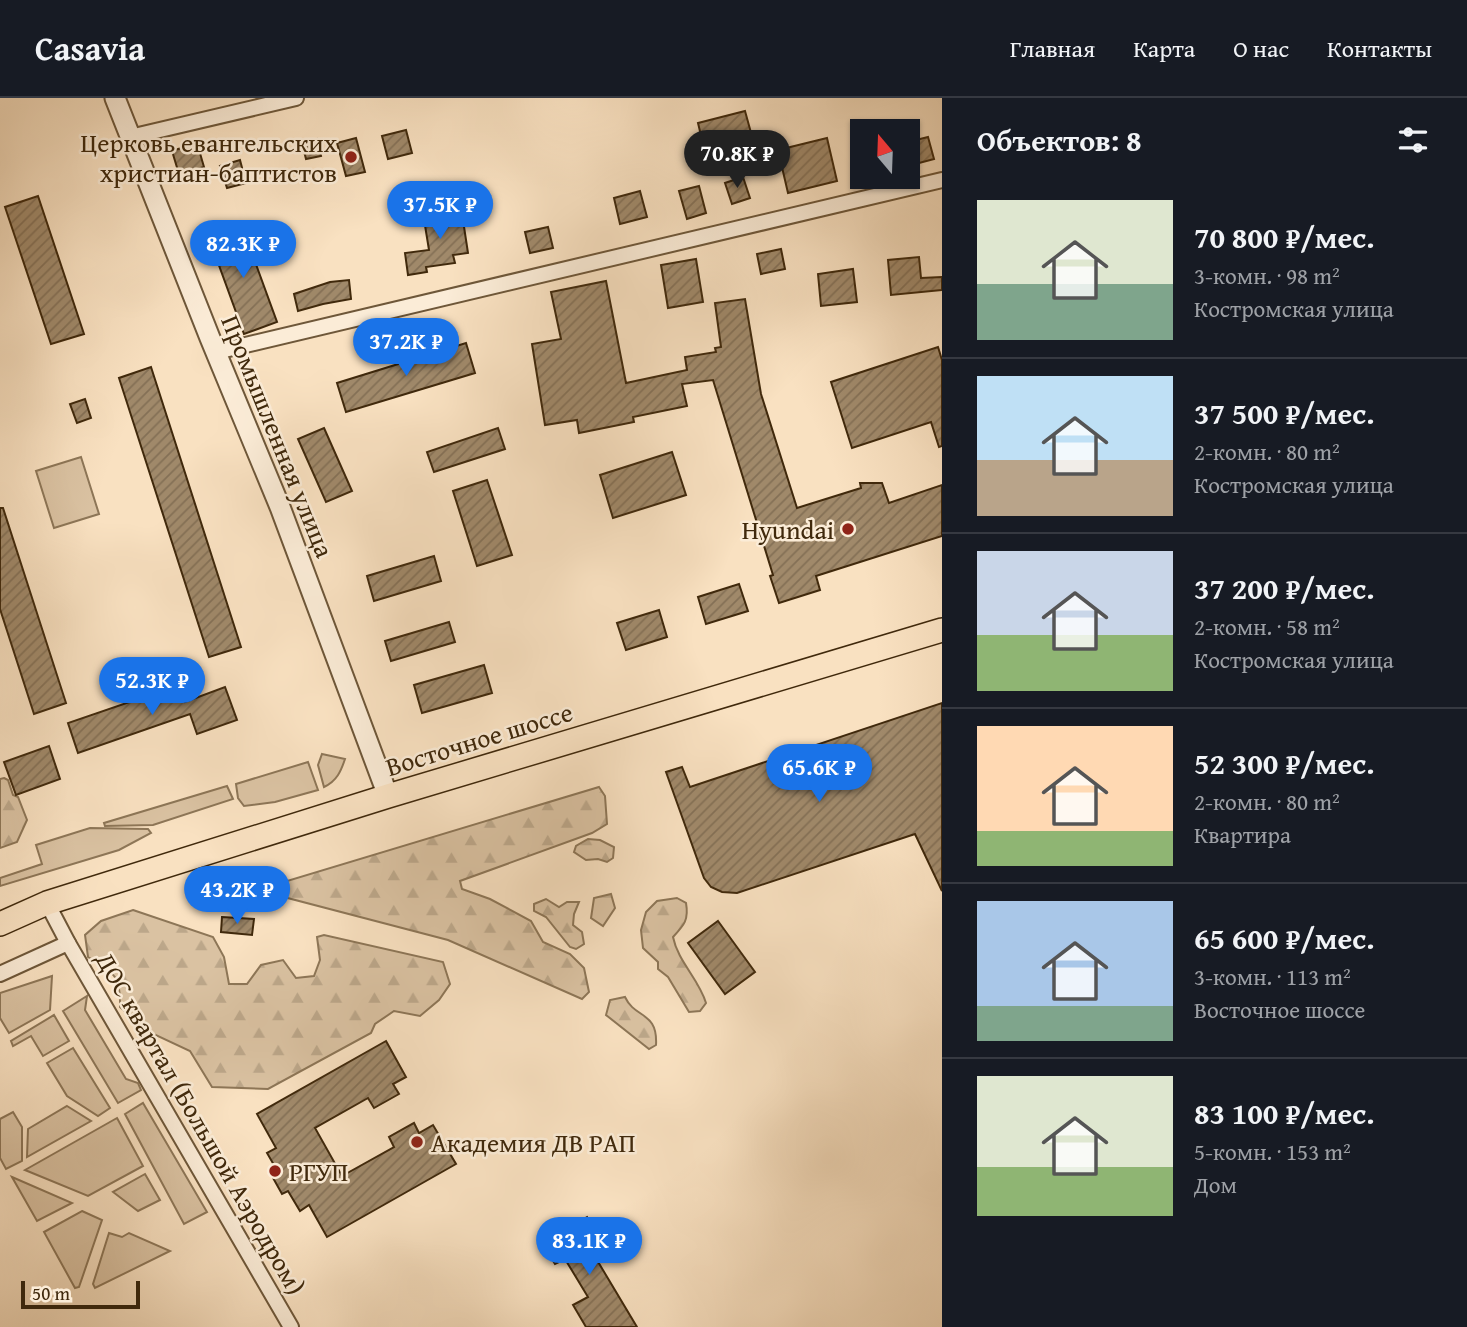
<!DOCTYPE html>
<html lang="ru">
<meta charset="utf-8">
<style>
body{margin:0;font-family:"Gentium Book Plus",serif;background:#20242c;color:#f1f3f6;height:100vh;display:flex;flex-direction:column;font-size:26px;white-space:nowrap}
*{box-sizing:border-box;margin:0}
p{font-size:23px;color:#9ea1a6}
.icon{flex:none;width:38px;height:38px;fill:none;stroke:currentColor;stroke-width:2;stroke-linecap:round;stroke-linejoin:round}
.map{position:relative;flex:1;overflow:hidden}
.details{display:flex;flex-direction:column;background:#171b24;width:525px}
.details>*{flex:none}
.needle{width:46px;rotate:341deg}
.fabs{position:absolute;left:850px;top:21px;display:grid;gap:14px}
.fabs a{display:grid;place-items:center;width:70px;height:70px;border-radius:0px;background:#171b24;box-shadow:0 2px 5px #0004;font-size:35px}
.scale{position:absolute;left:21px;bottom:18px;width:119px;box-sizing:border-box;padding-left:7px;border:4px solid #40290c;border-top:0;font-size:19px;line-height:24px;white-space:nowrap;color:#40290c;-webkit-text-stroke:5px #fbecd7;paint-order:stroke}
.price{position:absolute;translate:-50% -60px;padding:0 16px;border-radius:24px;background:#1a73e8;color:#fff;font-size:23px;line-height:46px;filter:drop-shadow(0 2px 4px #0008)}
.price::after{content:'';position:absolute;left:50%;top:42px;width:21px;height:16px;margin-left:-10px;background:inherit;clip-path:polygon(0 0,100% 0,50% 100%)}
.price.on{background:#222;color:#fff}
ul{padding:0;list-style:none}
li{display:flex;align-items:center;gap:21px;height:175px;padding:0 35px}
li+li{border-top:2px solid #363941}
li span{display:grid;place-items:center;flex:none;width:196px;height:140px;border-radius:0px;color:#555}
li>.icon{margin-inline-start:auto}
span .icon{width:84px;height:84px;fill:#fffc;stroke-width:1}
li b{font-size:30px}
h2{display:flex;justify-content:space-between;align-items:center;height:84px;padding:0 35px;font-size:30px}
header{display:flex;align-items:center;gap:42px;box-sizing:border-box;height:98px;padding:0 35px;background:#171b24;border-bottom:2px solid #363941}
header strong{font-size:33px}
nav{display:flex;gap:38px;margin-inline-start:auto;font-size:24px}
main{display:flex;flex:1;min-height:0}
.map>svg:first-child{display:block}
.green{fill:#dac2a2;stroke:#8d7657;stroke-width:2}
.forest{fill:url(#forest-firs);stroke:#8d7657;stroke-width:2}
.building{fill:url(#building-hatch);stroke:#40290c;stroke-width:2}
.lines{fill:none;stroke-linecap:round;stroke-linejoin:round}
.minor-casing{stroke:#6e5739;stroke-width:18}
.tertiary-casing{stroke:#6e5739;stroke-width:23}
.primary-casing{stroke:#40290c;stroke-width:26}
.minor{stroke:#fbecd7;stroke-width:14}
.tertiary{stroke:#fbecd7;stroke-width:19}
.primary{stroke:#f9e1c1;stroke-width:23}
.poi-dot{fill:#8f2418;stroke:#fbecd7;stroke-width:2.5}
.labels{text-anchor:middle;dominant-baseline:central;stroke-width:5;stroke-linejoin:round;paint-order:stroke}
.poi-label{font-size:26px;fill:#40290c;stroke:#fbecd7;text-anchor:end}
.street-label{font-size:26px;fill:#40290c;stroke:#fbecd7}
</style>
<header>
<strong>Casavia</strong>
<nav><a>Главная</a><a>Карта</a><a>О нас</a><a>Контакты</a></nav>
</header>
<main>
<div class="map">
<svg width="942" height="1229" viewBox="0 0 942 1229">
<defs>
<pattern id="forest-firs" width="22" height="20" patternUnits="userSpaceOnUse" patternTransform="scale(1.75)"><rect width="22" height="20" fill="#dac2a2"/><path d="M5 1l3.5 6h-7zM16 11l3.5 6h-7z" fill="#bca78a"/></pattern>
<pattern id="building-hatch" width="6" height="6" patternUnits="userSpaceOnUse" patternTransform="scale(1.75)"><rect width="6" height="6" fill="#a0896a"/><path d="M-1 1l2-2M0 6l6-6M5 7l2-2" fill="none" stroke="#847056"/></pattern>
</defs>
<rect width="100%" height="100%" fill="#f9e1c1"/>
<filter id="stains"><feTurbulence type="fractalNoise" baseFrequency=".00286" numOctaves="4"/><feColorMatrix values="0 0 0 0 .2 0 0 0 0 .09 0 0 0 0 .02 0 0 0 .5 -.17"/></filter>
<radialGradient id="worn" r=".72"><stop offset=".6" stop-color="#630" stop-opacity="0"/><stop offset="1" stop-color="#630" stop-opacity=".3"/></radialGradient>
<g class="green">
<polygon points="81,359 99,416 54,430 36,373"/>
<path d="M 322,656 L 345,661 C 341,673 337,683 324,689 L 318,667 Z"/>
<polygon points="308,664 318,692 275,704 244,708 238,700 236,686"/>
<polygon points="227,688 233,701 153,727 105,728 104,725"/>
<polygon points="90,730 148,731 151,735 119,752 0,788 0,780 42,766 36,747"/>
<polygon points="52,878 50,912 9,935 0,920 0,895"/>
<polygon points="87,898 85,912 126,981 138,985 141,992 118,1005 63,913"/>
<polygon points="54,917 69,943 43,958 31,938 13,948 11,943"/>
<polygon points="73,950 110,1010 98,1018 67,998 47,965"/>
<polygon points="143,1005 207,1114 184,1126 125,1016"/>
<polygon points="67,1008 91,1023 27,1059 28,1031"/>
<polygon points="13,1014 22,1029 22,1063 6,1071 0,1060 0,1021"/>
<polygon points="117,1020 143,1068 88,1098 25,1072"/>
<polygon points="145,1076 160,1102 138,1113 113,1094"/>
<polygon points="12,1079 72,1105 37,1123"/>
<polygon points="82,1113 102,1122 79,1189 75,1190 44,1134"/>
<polygon points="109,1135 122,1139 129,1135 170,1153 95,1190 93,1186"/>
</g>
<g class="forest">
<polygon points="4,680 8,682 13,697 18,699 27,722 17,744 0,750 0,681"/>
<polygon points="599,689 605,698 607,726 592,735 460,783 462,791 490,801 531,823 543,844 570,856 584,870 589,894 582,901 448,842 280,798 274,794 277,786"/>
<polygon points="588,741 600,742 614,749 613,760 607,764 598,761 586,762 574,754 576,748"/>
<polygon points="611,796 615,810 603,828 591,820 594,800"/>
<path d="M 677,800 L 686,805 C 689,822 684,827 673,839 C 678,864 699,881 706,905 L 700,913 L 689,914 L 668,879 L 658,871 L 658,864 L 643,850 L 641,832 L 646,814 L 657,803 Z"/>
<polygon points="546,801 559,809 567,804 579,804 574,816 573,827 582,834 584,846 576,851 570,849 546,819 534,813 534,806"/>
<path d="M 133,812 L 213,839 L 224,859 L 229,886 L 247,886 L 261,867 L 283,862 L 296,880 L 314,878 L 320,862 L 317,839 L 324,837 L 443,864 L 450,886 L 439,902 L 420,918 L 394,913 L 375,926 L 371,935 L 268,991 L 212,989 L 190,953 L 147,933 L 120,909 C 121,877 114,875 88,859 L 85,837 L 101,823 Z"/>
<path d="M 625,899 C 635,921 658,913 656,947 L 649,951 L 606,917 L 610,902 Z"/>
</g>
<g class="building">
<polygon points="745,13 753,42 705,54 698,25"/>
<polygon points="406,32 412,55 388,61 382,38"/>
<polygon points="928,39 934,61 908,68 908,44"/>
<polygon points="356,40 365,74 346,78 337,45"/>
<polygon points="827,40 837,83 788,95 778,52"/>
<polygon points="317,41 321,58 306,61 302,45"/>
<polygon points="197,45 204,69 179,76 172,53"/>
<polygon points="240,62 246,85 227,90 220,68"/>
<polygon points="743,79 750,100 732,106 725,85"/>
<polygon points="699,88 706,115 687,121 679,93"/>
<polygon points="640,93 647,119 620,126 614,100"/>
<polygon points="38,98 84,236 51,246 5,109"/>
<polygon points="461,109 468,155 453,157 455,165 426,169 427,174 408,177 405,155 429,152 423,115"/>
<polygon points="242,128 277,224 244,236 209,140"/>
<polygon points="548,129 553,150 530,155 525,134"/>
<polygon points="781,151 785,171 761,176 757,156"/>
<polygon points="919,159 921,180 942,179 942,192 891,197 888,162"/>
<polygon points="696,161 703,204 668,210 661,167"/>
<polygon points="853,171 857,204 821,208 818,176"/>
<polygon points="349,182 351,201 323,206 298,213 294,196 330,184"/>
<polygon points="606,183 626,285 687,272 685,259 716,254 715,250 721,249 715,205 745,201 761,296 797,410 861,390 860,385 882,385 889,405 942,387 942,438 816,478 820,492 779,505 770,478 773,477 713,282 682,286 687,308 633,319 634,324 579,335 577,322 545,327 532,246 561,241 551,194"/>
<polygon points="466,245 475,275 346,314 337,285"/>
<polygon points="938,249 942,262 942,348 939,349 931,324 852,350 831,284"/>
<polygon points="151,269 241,549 209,559 119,280"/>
<polygon points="85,301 91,320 77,325 70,306"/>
<polygon points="324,330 352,393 326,404 298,341"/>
<polygon points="498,330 505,351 434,374 427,354"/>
<polygon points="672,354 686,397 613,420 600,377"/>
<polygon points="487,382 512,457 477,468 453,393"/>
<polygon points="0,410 3,410 66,605 34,616 0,511"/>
<polygon points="434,458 441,483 374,503 367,478"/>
<polygon points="739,486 748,513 706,526 698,499"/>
<polygon points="659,512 667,539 626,552 617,525"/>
<polygon points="449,524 455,544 391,563 385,543"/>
<polygon points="484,567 492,595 422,615 414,587"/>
<polygon points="179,587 185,604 225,589 237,622 197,636 190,616 78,655 68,625"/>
<polygon points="942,605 942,793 915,736 737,795 722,794 711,789 704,780 666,674 682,669 690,689"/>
<polygon points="49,648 60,681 16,697 4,664"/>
<polygon points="222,819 254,821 252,837 221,834"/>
<polygon points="718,823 755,874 725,896 688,845"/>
<polygon points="386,943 406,979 393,986 399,996 374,1010 368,1000 315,1030 342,1078 394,1049 389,1039 414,1025 419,1035 433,1027 456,1066 327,1139 309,1107 300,1113 288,1093 282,1096 272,1078 278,1074 267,1055 276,1050 257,1016"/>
<polygon points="587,1119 599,1140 588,1147 637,1229 586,1229 573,1207 588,1199 565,1161 555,1166 542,1145"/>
</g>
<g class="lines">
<g class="minor-casing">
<g id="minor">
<polyline points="130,39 296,0"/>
<polyline points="216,254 942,82"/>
<polyline points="47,805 68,845 291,1229"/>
<polyline points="0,876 68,845"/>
</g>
</g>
<g class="tertiary-casing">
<polyline id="tertiary" points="115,0 210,240 280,409 388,698"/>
</g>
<g class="primary-casing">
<polyline id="primary" points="0,826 47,805 388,698 942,532"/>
</g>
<use href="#minor" class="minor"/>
<use href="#tertiary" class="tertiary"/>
<use href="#primary" class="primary"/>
</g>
<g class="poi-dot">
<circle cx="351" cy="59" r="7"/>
<circle cx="848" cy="431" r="7"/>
<circle cx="417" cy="1044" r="7"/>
<circle cx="275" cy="1073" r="7"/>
</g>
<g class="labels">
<g class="poi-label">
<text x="337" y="44">Церковь евангельских<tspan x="337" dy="30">христиан-баптистов</tspan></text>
<text x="834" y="431">Hyundai</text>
<text x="431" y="1044" text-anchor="start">Академия ДВ РАП</text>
<text x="289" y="1073" text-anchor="start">РГУП</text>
</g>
<g class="street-label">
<text transform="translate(278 338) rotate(68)">Промышленная улица</text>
<text transform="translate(479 641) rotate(-17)">Восточное шоссе</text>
<text transform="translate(201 1025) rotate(60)">ДОС квартал (Большой Аэродром)</text>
</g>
</g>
<rect width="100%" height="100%" filter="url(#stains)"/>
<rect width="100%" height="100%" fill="url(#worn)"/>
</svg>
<div class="fabs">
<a><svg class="needle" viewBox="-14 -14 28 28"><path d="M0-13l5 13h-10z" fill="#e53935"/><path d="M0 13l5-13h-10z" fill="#9ea1a6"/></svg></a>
</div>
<div class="scale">50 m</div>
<b class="price on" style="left:737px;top:92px">70.8K ₽</b>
<b class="price" style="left:440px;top:143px">37.5K ₽</b>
<b class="price" style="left:243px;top:182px">82.3K ₽</b>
<b class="price" style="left:406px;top:280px">37.2K ₽</b>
<b class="price" style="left:152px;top:619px">52.3K ₽</b>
<b class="price" style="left:819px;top:706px">65.6K ₽</b>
<b class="price" style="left:237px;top:828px">43.2K ₽</b>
<b class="price" style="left:589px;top:1179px">83.1K ₽</b>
</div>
<section class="details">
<h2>Объектов: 8<svg class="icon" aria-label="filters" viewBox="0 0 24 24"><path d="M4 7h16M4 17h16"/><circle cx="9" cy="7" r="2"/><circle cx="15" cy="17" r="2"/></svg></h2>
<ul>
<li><span style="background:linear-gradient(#dfe7d0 60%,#7fa58c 0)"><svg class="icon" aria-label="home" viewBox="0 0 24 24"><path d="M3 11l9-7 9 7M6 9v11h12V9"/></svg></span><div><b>70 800 ₽/мес.</b><p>3-комн. · 98 m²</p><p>Костромская улица</p></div></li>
<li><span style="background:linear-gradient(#bfe0f5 60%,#b9a48a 0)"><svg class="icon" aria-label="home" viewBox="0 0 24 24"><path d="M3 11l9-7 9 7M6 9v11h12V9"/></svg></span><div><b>37 500 ₽/мес.</b><p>2-комн. · 80 m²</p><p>Костромская улица</p></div></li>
<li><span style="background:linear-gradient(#c9d6e8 60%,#8fb573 0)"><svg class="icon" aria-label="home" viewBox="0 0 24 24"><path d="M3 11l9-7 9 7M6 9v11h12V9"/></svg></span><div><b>37 200 ₽/мес.</b><p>2-комн. · 58 m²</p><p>Костромская улица</p></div></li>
<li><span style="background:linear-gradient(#ffd9b3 75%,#8fb573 0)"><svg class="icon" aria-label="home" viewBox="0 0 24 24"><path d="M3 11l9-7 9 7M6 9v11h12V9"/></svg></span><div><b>52 300 ₽/мес.</b><p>2-комн. · 80 m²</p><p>Квартира</p></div></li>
<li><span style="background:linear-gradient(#a9c7e8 75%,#7fa58c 0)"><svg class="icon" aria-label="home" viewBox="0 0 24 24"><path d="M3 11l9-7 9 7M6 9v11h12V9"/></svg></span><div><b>65 600 ₽/мес.</b><p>3-комн. · 113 m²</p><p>Восточное шоссе</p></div></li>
<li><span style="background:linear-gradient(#dfe7d0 65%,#8fb573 0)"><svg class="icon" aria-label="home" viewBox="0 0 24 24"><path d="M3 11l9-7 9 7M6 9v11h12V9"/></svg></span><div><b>83 100 ₽/мес.</b><p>5-комн. · 153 m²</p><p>Дом</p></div></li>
</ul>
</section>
</main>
